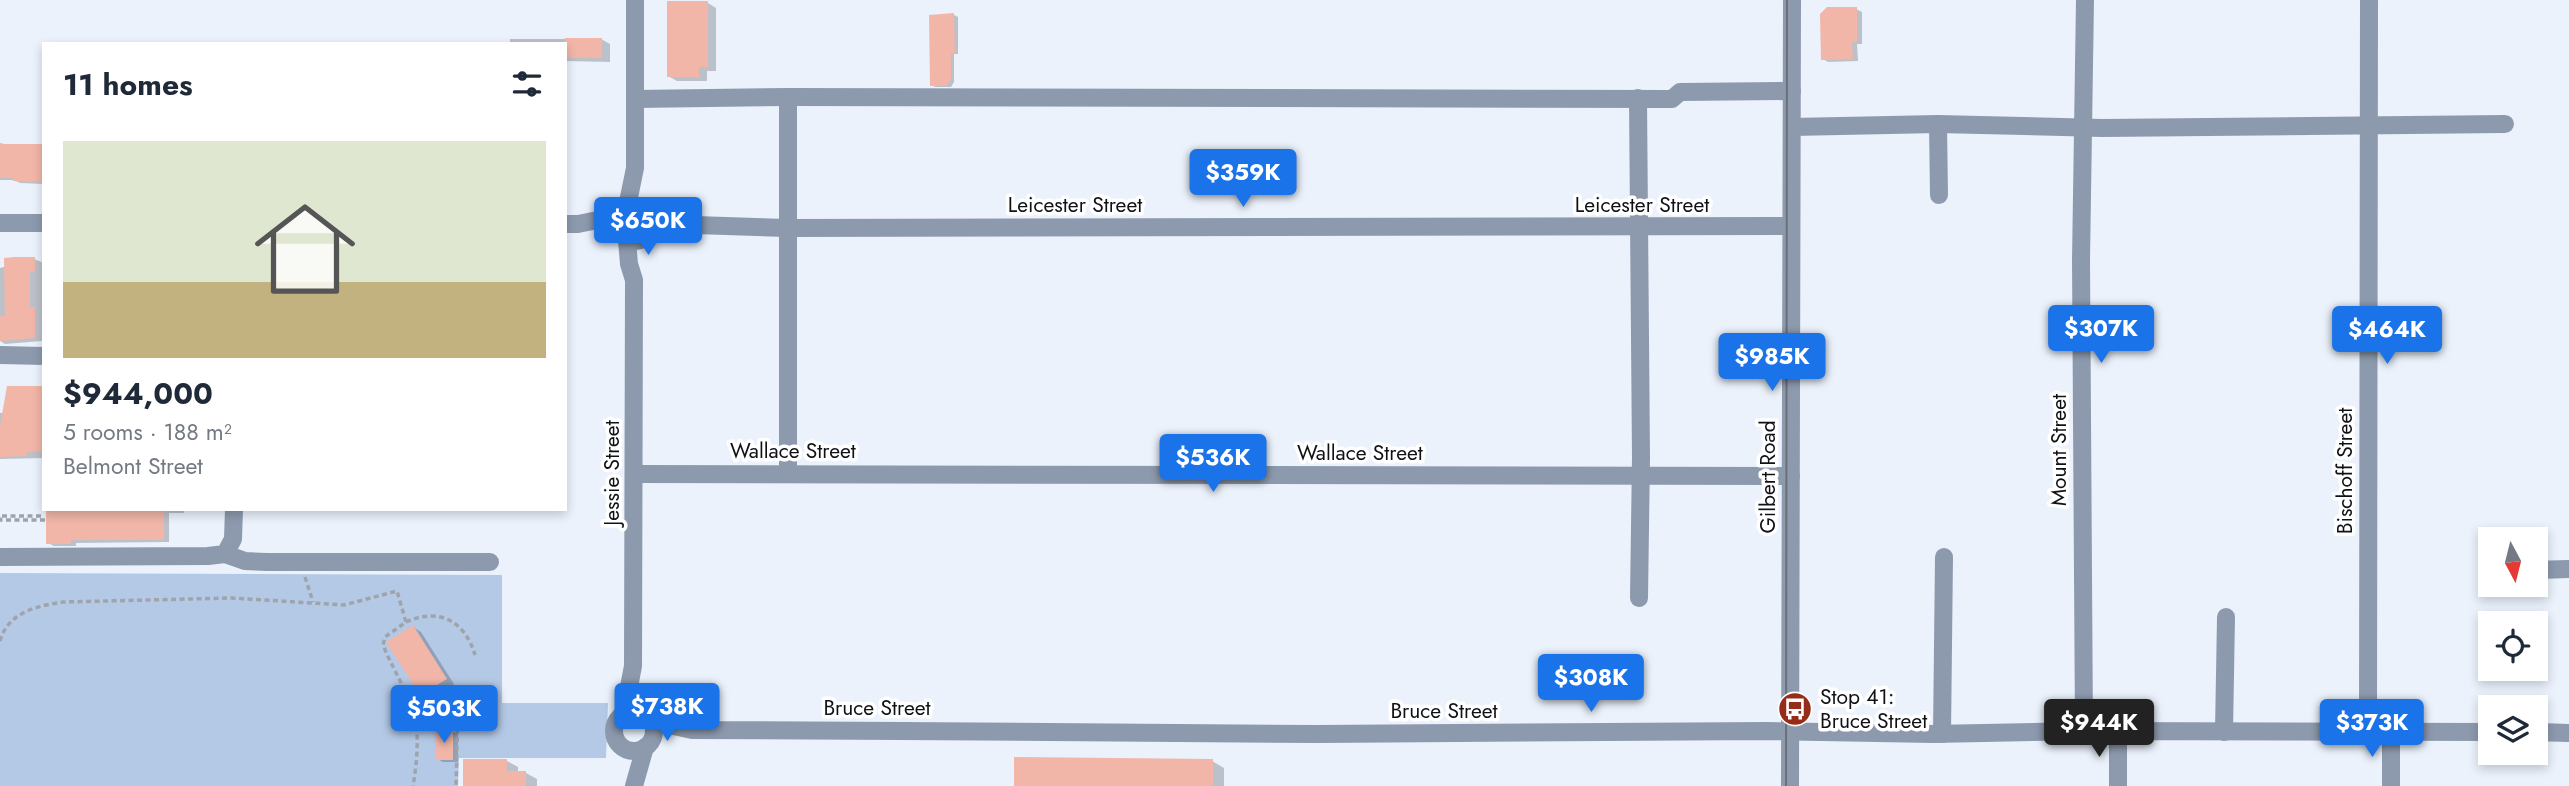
<!DOCTYPE html>
<meta charset="utf-8">
<style>
body{margin:0;font-family:Jost,sans-serif;background:#f2f2f3;color:#1f2937;height:100vh;display:flex;flex-direction:column;font-size:26px;white-space:nowrap}
*{box-sizing:border-box;margin:0}
p{font-size:23px;color:#747a83}
.icon{flex:none;width:38px;height:38px;fill:none;stroke:currentColor;stroke-width:2;stroke-linecap:round;stroke-linejoin:round}
.map{position:relative;flex:1;overflow:hidden}
.details{position:absolute;left:42px;top:42px;width:525px;height:469px;display:flex;flex-direction:column;background:#fff;border-radius:0px;box-shadow:0 4px 10px #0003}
.details>*{flex:none}
.needle{width:46px;rotate:173deg}
.controls{position:absolute;left:2478px;top:527px;display:grid;gap:14px}
.controls a{display:grid;place-items:center;width:70px;height:70px;border-radius:0px;background:#fff;box-shadow:0 4px 10px #0003;font-size:35px}
.price{position:absolute;translate:-50% -60px;padding:0 16px;border-radius:7px;background:#1a73e8;color:#fff;font-size:23px;line-height:46px;filter:drop-shadow(0 2px 4px #0008)}
.price::after{content:'';position:absolute;left:50%;top:42px;width:21px;height:16px;margin-left:-10px;background:inherit;clip-path:polygon(0 0,100% 0,50% 100%)}
.price.on{background:#222;color:#fff}
ul{padding:0;list-style:none}
li{display:grid;align-content:center;gap:14px;height:371px;padding:0 21px}
li+li{border-top:2px solid #e0e1e3}
li span{display:grid;place-items:center;height:217px;border-radius:0px;color:#555}
li>.icon{margin-inline-start:auto}
span .icon{width:126px;height:126px;fill:#fffc;stroke-width:1}
li b{font-size:30px}
h2{display:flex;justify-content:space-between;align-items:center;height:84px;padding:0 21px;font-size:30px}
.map>svg:first-child{display:block}
.green{fill:#b4c9e6}
.shadow{fill:#0003}
.building{fill:#f1b6a8}
.lines{fill:none;stroke-linecap:round;stroke-linejoin:round}
.path{stroke:#9fa4ac;stroke-width:3.5;stroke-dasharray:5 3.5;stroke-linecap:butt}
.minor{stroke:#8d9aae;stroke-width:18}
.tram{stroke:#6b6f76;stroke-width:2}
.labels{text-anchor:middle;dominant-baseline:central;stroke-width:7;stroke-linejoin:round;paint-order:stroke}
.street-label{font-size:21px;fill:#0f1115;stroke:#fff}
.poi-label{font-size:21px;fill:#0f1115;stroke:#fff;text-anchor:start}
</style>
<div class="map">
<svg width="2569" height="786" viewBox="0 0 2569 786">
<rect width="100%" height="100%" fill="#ebf2fc"/>
<polygon class="green" points="0,573 502,575 502,703 608,703 606,758 459,758 458,786 0,786"/>
<g class="shadow">
<polygon points="708,3 716,8 716,71 707,71 707,81 677,81 668,76"/>
<polygon points="1856,9 1862,12 1862,44 1857,44 1858,61 1828,62 1823,59"/>
<polygon points="954,15 958,17 958,54 954,54 954,82 951,87 935,87 932,85"/>
<polygon points="510,39 601,39 610,44 610,62 565,61 565,44 510,44"/>
<polygon points="0,143 12,146 44,147 44,184 20,183 14,180 0,180"/>
<polygon points="34,259 44,263 42,341 5,344 0,341 0,268"/>
<polygon points="42,380 44,380 44,458 0,459 0,413 4,413 42,388"/>
<polygon points="48,509 184,509 184,513 169,513 169,542 76,543 76,546 54,546 48,543"/>
<polygon points="413,627 421,632 454,684 430,699 422,694 389,642"/>
<polygon points="452,731 458,734 458,762 443,762 437,759"/>
<polygon points="507,761 518,767 518,772 526,773 537,779 537,786 464,786"/>
<polygon points="1212,761 1224,768 1224,786 1016,786"/>
</g>
<g class="building">
<polygon points="667,1 708,1 708,67 699,67 699,77 667,77"/>
<polygon points="1827,7 1857,7 1857,42 1852,42 1853,59 1821,60 1820,14"/>
<polygon points="954,13 955,53 951,53 951,79 947,86 930,86 929,15"/>
<rect x="565" y="38" width="37" height="20"/>
<polygon points="0,144 44,144 44,182 13,181 13,178 0,178"/>
<polygon points="15,257 35,257 35,272 30,272 30,307 35,307 35,338 0,341 0,316 5,316 4,258"/>
<polygon points="7,386 44,386 44,451 27,452 27,456 0,457 0,426"/>
<polygon points="46,509 164,509 164,540 71,540 71,544 46,544"/>
<polygon points="413,625 447,679 420,695 386,642"/>
<rect x="435" y="729" width="18" height="31"/>
<polygon points="1014,757 1213,759 1213,786 1014,786"/>
<polygon points="463,759 507,759 507,771 526,771 526,786 463,786"/>
</g>
<g class="lines">
<g class="path">
<polyline points="41,516 0,516 0,520 46,520"/>
<polyline points="305,577 313,602"/>
<path d="M 406,622 C 439,607 465,621 475,655"/>
<path d="M 0,641 C 8,612 37,606 63,602 L 232,598 L 344,605 L 397,591 L 406,622 L 385,637 L 383,645 C 392,667 405,688 413,710 C 420,733 417,762 413,786"/>
<polyline points="413,711 458,706 456,786"/>
</g>
<g class="minor">
<polyline points="1638,98 1641,457 1639,598"/>
<polyline points="635,99 788,97 1672,99 1680,92 1792,91"/>
<polyline points="1938,124 1939,195"/>
<polyline points="1792,127 1938,124 2102,128 2505,124"/>
<circle cx="635" cy="225" r="16"/>
<polyline points="626,212 635,168 635,0"/>
<polyline points="648,216 695,225 788,228 1791,226"/>
<polyline points="0,223 44,223"/>
<polyline points="565,224 578,224 622,215"/>
<polyline points="0,355 44,356"/>
<polyline points="635,474 1791,476"/>
<polyline points="788,474 788,97"/>
<polyline points="225,554 245,561 267,562 490,562"/>
<polyline points="0,557 208,556 225,554 233,539 234,509"/>
<polyline points="2536,570 2569,569"/>
<circle cx="634" cy="731" r="20"/>
<polyline points="624,713 633,666 634,280 629,264 627,240"/>
<polyline points="651,721 692,730 901,731 1317,734 1766,731 1933,734 2084,731 2490,732"/>
<polyline points="2084,731 2081,260 2085,0"/>
<polyline points="2224,732 2226,617"/>
<polyline points="2368,732 2369,0"/>
<polyline points="2536,732 2569,733"/>
<polyline points="1942,734 1944,557"/>
<polyline points="634,786 645,747"/>
<polyline points="1790,786 1792,0"/>
<polyline points="2118,786 2118,732"/>
<polyline points="2391,786 2391,732"/>
</g>
<polyline class="tram" points="1786,786 1787,0"/>
</g>
<defs>
<g id="bus-disc" transform="scale(1.75)"><circle r="9.5" fill="#962d18" stroke="#fff"/><path d="M-5-6H5V4H4V6H2V4H-2V6H-4V4H-5ZM-3.5-4V0h7V-4ZM-3.5 1.2v1.5H-2V1.2ZM2 1.2v1.5H3.5V1.2Z" fill="#fff"/></g>
</defs>
<g fill-rule="evenodd">
<use href="#bus-disc" x="1795" y="709"/>
</g>
<g class="labels">
<g class="street-label">
<text x="1075" y="205">Leicester Street</text>
<text x="1642" y="205">Leicester Street</text>
<text transform="translate(2059 450) rotate(-90)">Mount Street</text>
<text x="793" y="451">Wallace Street</text>
<text x="1360" y="453">Wallace Street</text>
<text transform="translate(2345 471) rotate(-90)">Bischoff Street</text>
<text transform="translate(612 473) rotate(-90)">Jessie Street</text>
<text transform="translate(1768 477) rotate(-90)">Gilbert Road</text>
<text x="877" y="708">Bruce Street</text>
<text x="1444" y="711">Bruce Street</text>
</g>
<g class="poi-label">
<text x="1820" y="697">Stop 41:<tspan x="1820" dy="24">Bruce Street</tspan></text>
</g>
</g>
</svg>
<div class="controls">
<a><svg class="needle" viewBox="-14 -14 28 28"><path d="M0-13l5 13h-10z" fill="#e53935"/><path d="M0 13l5-13h-10z" fill="#747a83"/></svg></a>
<a><svg class="icon" aria-label="locate" viewBox="0 0 24 24"><circle cx="12" cy="12" r="6"/><path d="M12 2v4M12 18v4M2 12h4M18 12h4"/></svg></a>
<a><svg class="icon" aria-label="layers" viewBox="0 0 24 24"><path d="M12 4l9 5-9 5-9-5zM3 14l9 5 9-5"/></svg></a>
</div>
<b class="price" style="left:1243px;top:209px">$359K</b>
<b class="price" style="left:648px;top:257px">$650K</b>
<b class="price" style="left:2101px;top:365px">$307K</b>
<b class="price" style="left:2387px;top:366px">$464K</b>
<b class="price" style="left:1772px;top:393px">$985K</b>
<b class="price" style="left:1213px;top:494px">$536K</b>
<b class="price" style="left:1591px;top:714px">$308K</b>
<b class="price" style="left:667px;top:743px">$738K</b>
<b class="price" style="left:444px;top:745px">$503K</b>
<b class="price on" style="left:2099px;top:759px">$944K</b>
<b class="price" style="left:2372px;top:759px">$373K</b>
<section class="details">
<h2>11 homes<svg class="icon" aria-label="filters" viewBox="0 0 24 24"><path d="M4 7h16M4 17h16"/><circle cx="9" cy="7" r="2"/><circle cx="15" cy="17" r="2"/></svg></h2>
<ul>
<li><span style="background:linear-gradient(#dfe7d0 65%,#c2b280 0)"><svg class="icon" aria-label="home" viewBox="0 0 24 24"><path d="M3 11l9-7 9 7M6 9v11h12V9"/></svg></span><div><b>$944,000</b><p>5 rooms · 188 m²</p><p>Belmont Street</p></div></li>
</ul>
</section>
</div>
